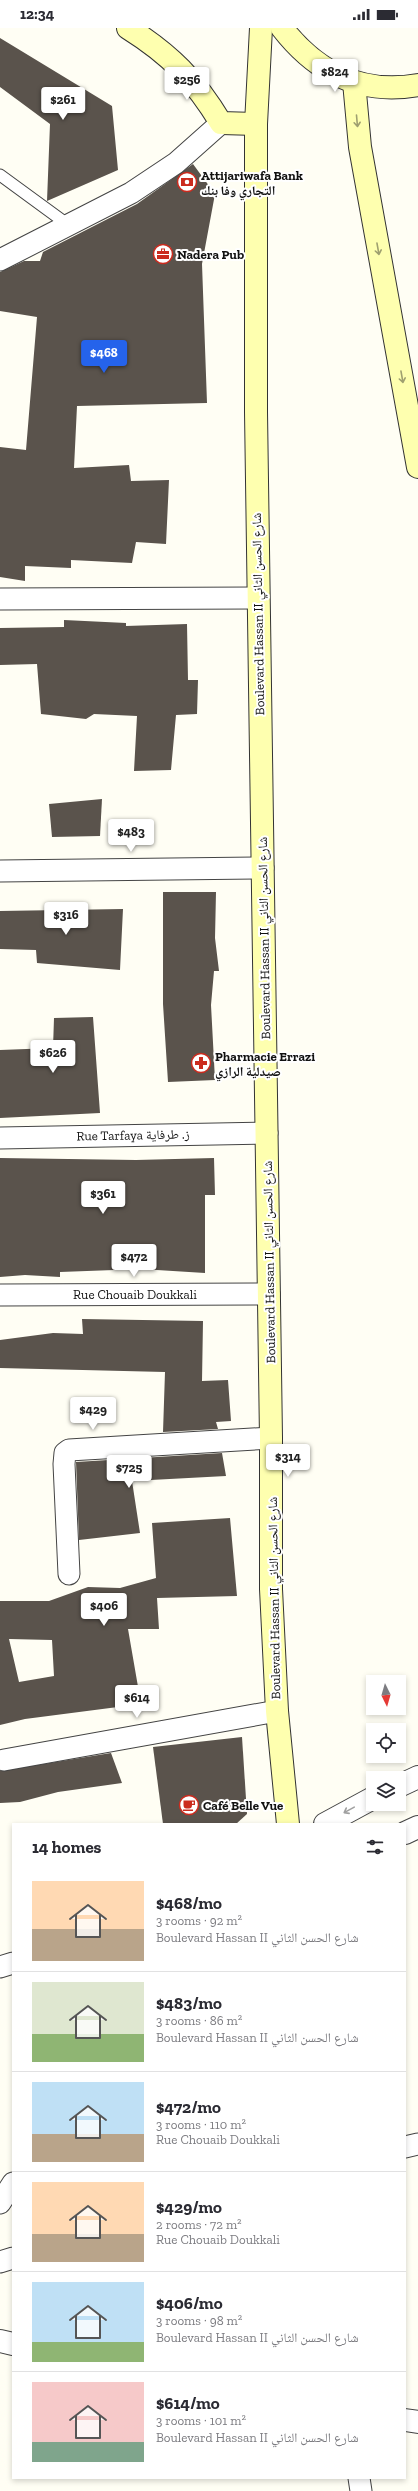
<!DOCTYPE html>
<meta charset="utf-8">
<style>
body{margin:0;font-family:"Zilla Slab","Noto Naskh Arabic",serif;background:#f7f7f7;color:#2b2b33;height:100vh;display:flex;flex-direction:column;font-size:15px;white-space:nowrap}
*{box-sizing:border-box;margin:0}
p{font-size:13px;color:#7c7c81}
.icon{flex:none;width:22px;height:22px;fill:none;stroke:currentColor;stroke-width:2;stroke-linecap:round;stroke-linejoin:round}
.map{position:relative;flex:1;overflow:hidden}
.panel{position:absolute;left:12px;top:1795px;width:394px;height:656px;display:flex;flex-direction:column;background:#fff;border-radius:0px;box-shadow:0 2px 6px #0003}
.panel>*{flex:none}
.needle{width:26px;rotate:175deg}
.tools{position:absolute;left:366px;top:1647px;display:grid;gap:8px}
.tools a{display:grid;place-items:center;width:40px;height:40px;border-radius:0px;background:#fff;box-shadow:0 2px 6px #0003;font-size:20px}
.price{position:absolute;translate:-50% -34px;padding:0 9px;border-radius:4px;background:#fff;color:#222;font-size:13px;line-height:26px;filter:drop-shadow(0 1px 2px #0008)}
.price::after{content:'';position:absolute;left:50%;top:24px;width:12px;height:9px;margin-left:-6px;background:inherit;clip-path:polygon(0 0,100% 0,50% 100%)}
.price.on{background:#2563eb;color:#fff}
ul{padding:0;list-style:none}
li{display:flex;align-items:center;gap:12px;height:100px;padding:0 20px}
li+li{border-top:1px solid #e1e1e2}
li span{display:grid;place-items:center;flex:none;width:112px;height:80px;border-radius:0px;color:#555}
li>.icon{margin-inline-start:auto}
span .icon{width:48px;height:48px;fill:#fffc;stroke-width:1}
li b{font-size:17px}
h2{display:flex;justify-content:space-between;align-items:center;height:48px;padding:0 20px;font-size:17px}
.status{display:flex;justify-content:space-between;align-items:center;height:28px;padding:0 20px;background:#fff;direction:ltr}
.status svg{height:11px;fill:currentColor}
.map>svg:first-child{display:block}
.building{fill:#5a534c;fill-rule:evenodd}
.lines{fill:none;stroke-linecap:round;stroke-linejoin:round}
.service-casing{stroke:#444;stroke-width:13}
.minor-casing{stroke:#444;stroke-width:23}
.tertiary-casing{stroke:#444;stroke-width:24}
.secondary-casing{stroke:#333;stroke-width:24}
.service{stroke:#fff;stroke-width:11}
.minor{stroke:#fff;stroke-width:21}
.tertiary{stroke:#fff;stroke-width:22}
.secondary{stroke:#feffaf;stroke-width:22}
.oneway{stroke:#9fa070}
.oneway2{stroke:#a0a0a0}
.labels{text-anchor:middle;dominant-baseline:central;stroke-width:4;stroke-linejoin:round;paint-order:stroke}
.poi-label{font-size:13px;font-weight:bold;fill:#111;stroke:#fff;text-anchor:start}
.street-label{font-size:13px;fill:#111;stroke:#fff}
</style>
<div class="status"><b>12:34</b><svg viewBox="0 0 49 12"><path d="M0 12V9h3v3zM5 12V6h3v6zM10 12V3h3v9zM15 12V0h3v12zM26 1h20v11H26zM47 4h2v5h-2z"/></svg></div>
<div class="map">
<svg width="418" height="2463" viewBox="0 0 418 2463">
<rect width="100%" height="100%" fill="#fffef4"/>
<g class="building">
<polygon points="0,10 112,78 118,142 47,173 50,96 0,59"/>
<polygon points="193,136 215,166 202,236 207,375 77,378 74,440 129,437 131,453 169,452 166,516 136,514 132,535 71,532 71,540 25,538 25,553 0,549 0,419 26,422 37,289 0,283 0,244 24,233 40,233 43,224 137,176"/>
<polygon points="64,592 126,595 126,598 187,596 188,652 198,652 197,686 176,687 171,742 134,743 137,688 94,686 86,691 41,686 37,636 0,637 0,600 64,599"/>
<polygon points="102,771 100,808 52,809 49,776"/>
<polygon points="163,864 216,864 215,910 219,943 214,943 211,977 215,1052 168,1054 163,976"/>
<polygon points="123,881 120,942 37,935 36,922 0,921 0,883"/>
<polygon points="93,989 100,1085 0,1090 0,1022 53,1020 54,990"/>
<polygon points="0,1130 136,1132 214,1130 215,1167 205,1167 205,1245 141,1241 60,1244 60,1249 25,1247 0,1249"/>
<polygon points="82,1291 203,1293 202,1353 228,1352 231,1393 216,1394 218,1401 163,1404 165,1344 0,1340 0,1312 53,1305 83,1306"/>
<polygon points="222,1425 226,1448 132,1453 140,1505 79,1512 76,1434"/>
<path d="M 230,1490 L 237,1568 L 157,1570 L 159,1601 L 128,1601 L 141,1676 L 25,1691 L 0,1697 L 0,1573 L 49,1573 L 88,1559 L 120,1560 L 156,1550 L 152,1495 ZM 9,1611 L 52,1612 L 54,1648 L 19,1654 Z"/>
<polygon points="242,1709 247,1786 236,1796 163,1796 153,1719"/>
<polygon points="111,1725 122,1755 58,1764 20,1774 0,1775 0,1743"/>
</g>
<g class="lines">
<g class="service-casing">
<polyline id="service" points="0,147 67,196"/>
</g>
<g class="minor-casing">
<g id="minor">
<polyline points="0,232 131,165 176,135 221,95"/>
<polyline points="0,571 257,570"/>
<polyline points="0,843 263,840"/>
<polyline points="0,1110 267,1105"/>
<polyline points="0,1267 269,1266"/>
<polyline points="69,1546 64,1436 65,1425 69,1422 271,1410"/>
<polyline points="4,1732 277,1683"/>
<polyline points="0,1939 13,1935"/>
<polyline points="405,2119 418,2116"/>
<polyline points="0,2175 13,2155"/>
<polyline points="0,2234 13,2230"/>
<polyline points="359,2450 361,2463"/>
</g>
</g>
<g class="tertiary-casing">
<g id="tertiary">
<polyline points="399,1758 418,1749"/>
<polyline points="325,1796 373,1770"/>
<polyline points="405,1805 418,1799"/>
<polyline points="0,2313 13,2316"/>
<polyline points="405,2392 418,2394"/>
</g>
</g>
<g class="secondary-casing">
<g id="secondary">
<path d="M 128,0 C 171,27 195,52 221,95 L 256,96"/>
<polyline points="261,0 256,96 256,384 271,1410 271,1561 277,1683 288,1796"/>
<path d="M 282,0 C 317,45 361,67 418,57"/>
<polyline points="354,54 360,119 418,439"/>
</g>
</g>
<use href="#service" class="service"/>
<use href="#minor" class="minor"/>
<use href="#tertiary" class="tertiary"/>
<use href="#secondary" class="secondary"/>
</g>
<defs><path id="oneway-shaft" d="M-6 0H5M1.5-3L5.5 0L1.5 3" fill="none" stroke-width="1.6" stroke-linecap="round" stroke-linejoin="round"/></defs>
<g class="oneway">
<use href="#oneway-shaft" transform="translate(357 93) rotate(85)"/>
<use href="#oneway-shaft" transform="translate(378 221) rotate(80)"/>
<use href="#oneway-shaft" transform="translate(402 349) rotate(80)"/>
</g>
<use class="oneway2" href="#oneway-shaft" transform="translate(349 1782) rotate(151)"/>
<defs>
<g id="bank-ring" transform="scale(1)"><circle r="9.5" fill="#fff" stroke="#cb2b1e" stroke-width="1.5"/><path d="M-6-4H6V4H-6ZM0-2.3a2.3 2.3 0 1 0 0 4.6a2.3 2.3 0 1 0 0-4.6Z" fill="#cb2b1e"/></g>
<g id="office-ring" transform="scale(1)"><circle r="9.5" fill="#fff" stroke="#cb2b1e" stroke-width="1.5"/><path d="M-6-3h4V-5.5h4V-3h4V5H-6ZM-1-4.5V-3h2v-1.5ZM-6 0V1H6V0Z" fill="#cb2b1e"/></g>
<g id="pharmacy-ring" transform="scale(1)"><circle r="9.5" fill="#fff" stroke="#cb2b1e" stroke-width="1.5"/><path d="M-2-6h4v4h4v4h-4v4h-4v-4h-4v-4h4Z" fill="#cb2b1e"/></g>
<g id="cafe-ring" transform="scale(1)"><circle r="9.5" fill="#fff" stroke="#cb2b1e" stroke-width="1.5"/><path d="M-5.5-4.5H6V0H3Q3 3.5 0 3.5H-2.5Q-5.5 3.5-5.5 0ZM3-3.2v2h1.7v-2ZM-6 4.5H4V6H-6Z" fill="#cb2b1e"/></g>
</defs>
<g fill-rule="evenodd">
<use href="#bank-ring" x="187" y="154"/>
<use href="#office-ring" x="163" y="226"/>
<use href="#pharmacy-ring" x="201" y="1035"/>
<use href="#cafe-ring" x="189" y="1777"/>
</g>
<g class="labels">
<g class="poi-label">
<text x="201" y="147">Attijariwafa Bank<tspan x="201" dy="15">التجاري وفا بنك</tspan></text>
<text x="177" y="226">Nadera Pub</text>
<text x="215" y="1028">Pharmacie Errazi<tspan x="215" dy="15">صيدلية الرازي</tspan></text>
<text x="203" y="1777">Café Belle Vue</text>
</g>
<g class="street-label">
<text transform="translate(258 586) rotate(-91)">Boulevard Hassan II شارع الحسن الثاني</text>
<text transform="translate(264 910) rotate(-91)">Boulevard Hassan II شارع الحسن الثاني</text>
<text transform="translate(133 1107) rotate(-1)">Rue Tarfaya ز. طرفاية</text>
<text transform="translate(269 1234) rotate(-91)">Boulevard Hassan II شارع الحسن الثاني</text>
<text x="135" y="1266">Rue Chouaib Doukkali</text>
<text transform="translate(274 1570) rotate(-91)">Boulevard Hassan II شارع الحسن الثاني</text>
</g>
</g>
</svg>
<div class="tools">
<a><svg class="needle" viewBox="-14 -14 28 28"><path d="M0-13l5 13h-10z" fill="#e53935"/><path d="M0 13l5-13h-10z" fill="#7c7c81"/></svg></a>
<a><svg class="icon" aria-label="locate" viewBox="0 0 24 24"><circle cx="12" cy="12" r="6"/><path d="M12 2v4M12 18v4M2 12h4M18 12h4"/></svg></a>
<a><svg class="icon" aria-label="layers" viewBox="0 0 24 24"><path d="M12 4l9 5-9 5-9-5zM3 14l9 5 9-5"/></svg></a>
</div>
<b class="price" style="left:335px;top:65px">$824</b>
<b class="price" style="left:187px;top:73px">$256</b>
<b class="price" style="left:63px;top:93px">$261</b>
<b class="price on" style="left:104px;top:346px">$468</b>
<b class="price" style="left:131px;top:825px">$483</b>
<b class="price" style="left:66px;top:908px">$316</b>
<b class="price" style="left:53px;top:1046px">$626</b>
<b class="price" style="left:103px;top:1187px">$361</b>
<b class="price" style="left:134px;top:1250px">$472</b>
<b class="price" style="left:93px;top:1403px">$429</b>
<b class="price" style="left:288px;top:1450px">$314</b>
<b class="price" style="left:129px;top:1461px">$725</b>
<b class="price" style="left:104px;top:1599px">$406</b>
<b class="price" style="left:137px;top:1691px">$614</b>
<section class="panel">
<h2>14 homes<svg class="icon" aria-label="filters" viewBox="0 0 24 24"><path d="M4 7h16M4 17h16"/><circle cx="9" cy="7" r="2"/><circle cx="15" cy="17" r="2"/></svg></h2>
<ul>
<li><span style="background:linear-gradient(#ffd9b3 60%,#b9a48a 0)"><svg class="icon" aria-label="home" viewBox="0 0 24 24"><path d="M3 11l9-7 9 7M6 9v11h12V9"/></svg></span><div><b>$468/mo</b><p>3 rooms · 92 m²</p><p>Boulevard Hassan II شارع الحسن الثاني</p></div></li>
<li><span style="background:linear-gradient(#dfe7d0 65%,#8fb573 0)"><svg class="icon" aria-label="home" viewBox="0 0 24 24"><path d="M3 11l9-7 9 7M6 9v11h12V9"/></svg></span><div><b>$483/mo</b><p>3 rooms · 86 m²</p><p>Boulevard Hassan II شارع الحسن الثاني</p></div></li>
<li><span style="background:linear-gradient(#bfe0f5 65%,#b9a48a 0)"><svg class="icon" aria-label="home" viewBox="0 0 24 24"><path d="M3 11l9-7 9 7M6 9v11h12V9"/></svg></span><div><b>$472/mo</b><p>3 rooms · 110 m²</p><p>Rue Chouaib Doukkali</p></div></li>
<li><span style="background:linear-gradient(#ffd9b3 65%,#b9a48a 0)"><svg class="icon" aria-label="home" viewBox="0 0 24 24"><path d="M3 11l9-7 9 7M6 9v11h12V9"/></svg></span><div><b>$429/mo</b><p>2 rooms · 72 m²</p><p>Rue Chouaib Doukkali</p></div></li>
<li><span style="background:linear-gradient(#bfe0f5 75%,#8fb573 0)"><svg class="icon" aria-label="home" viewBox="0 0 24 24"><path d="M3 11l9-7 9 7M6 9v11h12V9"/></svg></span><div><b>$406/mo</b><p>3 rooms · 98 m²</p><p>Boulevard Hassan II شارع الحسن الثاني</p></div></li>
<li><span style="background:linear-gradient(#f6c9c9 75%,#7fa58c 0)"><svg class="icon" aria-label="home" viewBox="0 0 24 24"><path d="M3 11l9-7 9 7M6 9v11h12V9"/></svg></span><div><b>$614/mo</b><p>3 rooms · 101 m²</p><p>Boulevard Hassan II شارع الحسن الثاني</p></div></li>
</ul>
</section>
</div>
